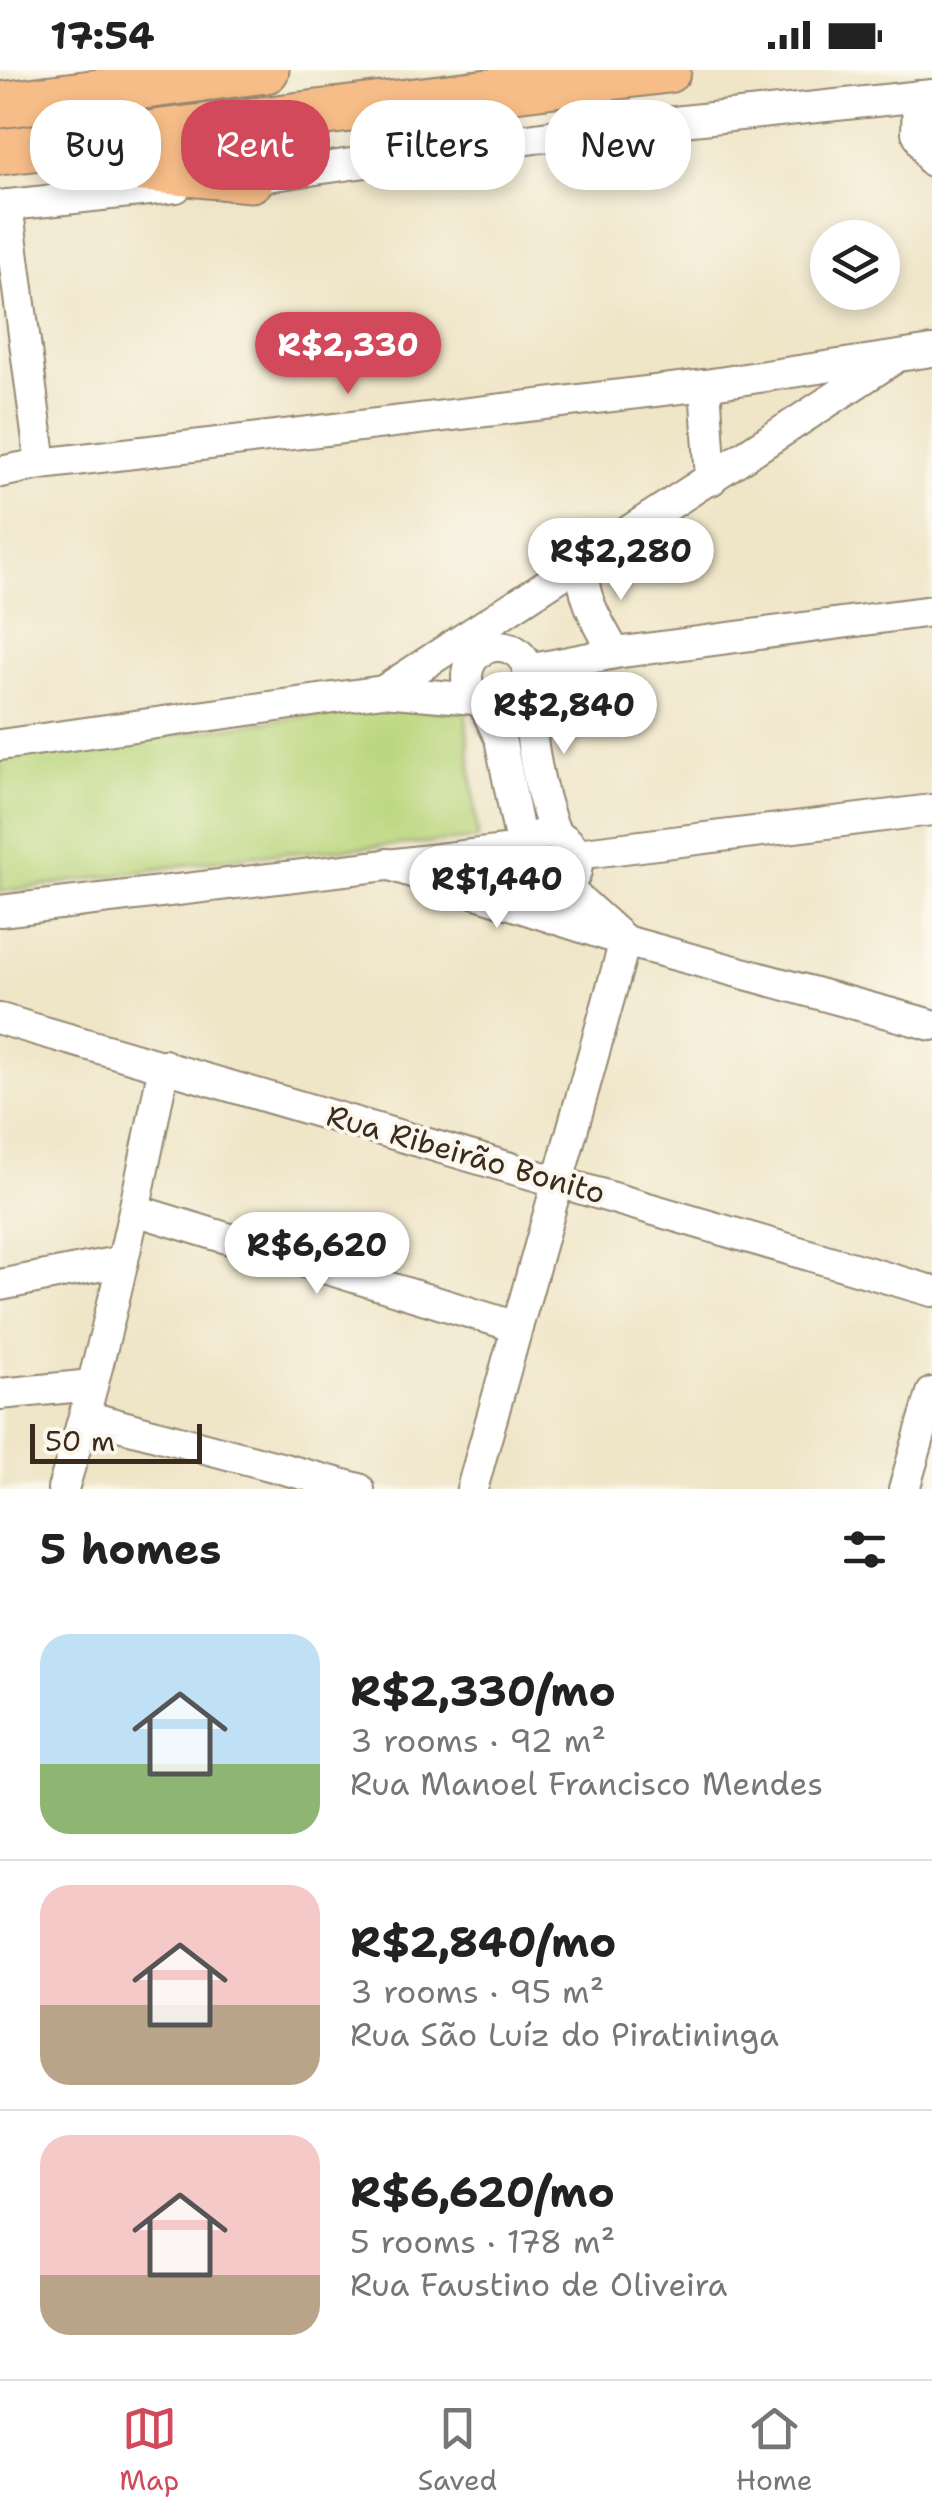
<!DOCTYPE html>
<meta charset="utf-8">
<style>
body{margin:0;font-family:"Shantell Sans",sans-serif;background:#f6f6f6;color:#222;height:100vh;display:flex;flex-direction:column;font-size:38px;white-space:nowrap}
*{box-sizing:border-box;margin:0}
p{font-size:32px;color:#767676}
.icon{flex:none;width:55px;height:55px;fill:none;stroke:currentColor;stroke-width:2;stroke-linecap:round;stroke-linejoin:round}
.map{position:relative;height:1419px;overflow:hidden}
.sheet{display:flex;flex-direction:column;background:#fff;flex:1}
.sheet>*{flex:none}
.top-card{position:absolute;left:30px;top:30px;width:872px;height:90px;display:flex;gap:20px}
.tools{position:absolute;left:810px;top:150px;display:grid;gap:20px}
.tools a{display:grid;place-items:center;width:90px;height:90px;border-radius:50%;background:#fff;box-shadow:0 5px 15px #0003;font-size:50px}
.scale{position:absolute;left:30px;bottom:25px;width:172px;box-sizing:border-box;padding-left:10px;border:5px solid #3b2a1e;border-top:0;font-size:28px;line-height:35px;white-space:nowrap;color:#3b2a1e;-webkit-text-stroke:8px #fbf7ec;paint-order:stroke}
.price{position:absolute;translate:-50% -85px;padding:0 22px;border-radius:35px;background:#fff;color:#222;font-size:32px;line-height:65px;filter:drop-shadow(0 2px 5px #0008)}
.price::after{content:'';position:absolute;left:50%;top:60px;width:30px;height:22px;margin-left:-15px;background:inherit;clip-path:polygon(0 0,100% 0,50% 100%)}
.price.current{background:#d1495b;color:#fff}
ul{padding:0;list-style:none}
li{display:flex;align-items:center;gap:30px;height:250px;padding:0 40px}
li+li{border-top:2px solid #e0e0e0}
li span{display:grid;place-items:center;flex:none;width:280px;height:200px;border-radius:30px;color:#555}
li>.icon{margin-inline-start:auto}
span .icon{width:120px;height:120px;fill:#fffc;stroke-width:1}
li b{font-size:42px}
h2{display:flex;justify-content:space-between;align-items:center;height:120px;padding:0 40px;font-size:42px}
.tag{padding:0 35px;border-radius:40px;background:#fff;box-shadow:0 5px 15px #0003;font-size:35px;line-height:90px}
.tag.current{background:#d1495b;color:#fff}
.status{display:flex;justify-content:space-between;align-items:center;height:70px;padding:0 50px;background:#fff;direction:ltr}
.status svg{height:28px;fill:currentColor}
.dock{display:flex;justify-content:space-around;align-items:center;height:140px;border-top:2px solid #e0e0e0;background:#fff;font-size:28px;color:#767676}
.dock a{display:grid;justify-items:center;gap:5px}
.dock .current{color:#d1495b}
.map>svg:first-child{display:block}
.green{fill:#b9d67c;stroke:#7a804d;stroke-width:2.5}
.lines{fill:none;stroke-linecap:round;stroke-linejoin:round}
.minor-casing{stroke:#958872;stroke-width:34}
.highway-casing{stroke:#958872;stroke-width:49}
.minor{stroke:#fff;stroke-width:30}
.highway{stroke:#f7bd88;stroke-width:45}
.labels{text-anchor:middle;dominant-baseline:central;stroke-width:8;stroke-linejoin:round;paint-order:stroke}
.street-label{font-size:30px;fill:#3b2a1e;stroke:#fbf7ec}
</style>
<div class="status"><b>17:54</b><svg viewBox="0 0 49 12"><path d="M0 12V9h3v3zM5 12V6h3v6zM10 12V3h3v9zM15 12V0h3v12zM26 1h20v11H26zM47 4h2v5h-2z"/></svg></div>
<div class="map">
<svg width="932" height="1419" viewBox="0 0 932 1419">
<rect width="100%" height="100%" fill="#fbf7ec"/>
<filter id="ink" filterUnits="userSpaceOnUse"><feTurbulence type="fractalNoise" baseFrequency=".01" numOctaves="2"/><feDisplacementMap in="SourceGraphic" scale="20" xChannelSelector="R" yChannelSelector="G"/><feConvolveMatrix kernelMatrix="1 2 1 2 8 2 1 2 1" color-interpolation-filters="sRGB"/></filter>
<filter id="wash" filterUnits="userSpaceOnUse"><feTurbulence type="fractalNoise" baseFrequency=".0048" numOctaves="4" result="noise"/><feDisplacementMap in="SourceGraphic" scale="40" xChannelSelector="R" yChannelSelector="G"/><feGaussianBlur stdDeviation="2.25" result="paint"/><feColorMatrix in="noise" values="0 0 0 0 0 0 0 0 0 0 0 0 0 0 0 0 0 1.4 0 .05"/><feComposite in="paint" operator="in"/></filter>
<g filter="url(#wash)">
<rect width="100%" height="100%" fill="#efe5c7"/>
<polygon class="green" points="355,640 465,641 478,769 247,786 0,822 0,687"/>
</g>
<g filter="url(#ink)">
<g class="lines">
<g class="minor-casing">
<g id="minor">
<polyline points="918,26 917,62 932,91"/>
<polyline points="232,111 577,62 932,25"/>
<polyline points="7,135 41,394"/>
<polyline points="0,136 176,117"/>
<polyline points="705,315 711,410"/>
<polyline points="0,402 41,394 705,315 932,281"/>
<path d="M 582,494 C 582,529 598,553 615,583"/>
<circle cx="498" cy="607" r="31"/>
<polyline points="528,600 615,583 932,541"/>
<path d="M 527,620 C 531,671 537,717 556,765"/>
<polyline points="383,621 892,290"/>
<polyline points="0,675 383,621 475,629"/>
<circle cx="548" cy="793" r="29"/>
<polyline points="576,784 932,740"/>
<polyline points="387,794 625,871 472,1419"/>
<polyline points="565,817 625,871 932,955"/>
<polyline points="0,841 522,779 500,668 484,635"/>
<polyline points="0,949 932,1221"/>
<polyline points="135,1140 517,1257"/>
<polyline points="0,1215 123,1191"/>
<polyline points="0,1324 92,1315"/>
<polyline points="85,1346 359,1419"/>
<path d="M 63,1419 C 105,1280 136,1138 164,995"/>
<polyline points="904,1419 932,1323"/>
</g>
</g>
<g class="highway-casing">
<g id="highway">
<polyline points="0,35 266,0"/>
<polyline points="0,82 668,0"/>
<polyline points="72,92 251,109"/>
</g>
</g>
<use href="#minor" class="minor"/>
<use href="#highway" class="highway"/>
</g>
</g>
<g class="labels">
<g class="street-label">
<text transform="translate(466 1084) rotate(16)">Rua Ribeirão Bonito</text>
</g>
</g>
</svg>
<div class="tools">
<a><svg class="icon" aria-label="layers" viewBox="0 0 24 24"><path d="M12 4l9 5-9 5-9-5zM3 14l9 5 9-5"/></svg></a>
</div>
<div class="scale">50 m</div>
<b class="price current" style="left:348px;top:327px">R$2,330</b>
<b class="price" style="left:621px;top:533px">R$2,280</b>
<b class="price" style="left:564px;top:687px">R$2,840</b>
<b class="price" style="left:497px;top:861px">R$1,440</b>
<b class="price" style="left:317px;top:1227px">R$6,620</b>
<div class="top-card">
<a class="tag">Buy</a>
<a class="tag current">Rent</a>
<a class="tag">Filters</a>
<a class="tag">New</a>
</div>
</div>
<section class="sheet">
<h2>5 homes<svg class="icon" aria-label="filters" viewBox="0 0 24 24"><path d="M4 7h16M4 17h16"/><circle cx="9" cy="7" r="2"/><circle cx="15" cy="17" r="2"/></svg></h2>
<ul>
<li><span style="background:linear-gradient(#bfe0f5 65%,#8fb573 0)"><svg class="icon" aria-label="home" viewBox="0 0 24 24"><path d="M3 11l9-7 9 7M6 9v11h12V9"/></svg></span><div><b>R$2,330/mo</b><p>3 rooms · 92 m²</p><p>Rua Manoel Francisco Mendes</p></div></li>
<li><span style="background:linear-gradient(#f6c9c9 60%,#b9a48a 0)"><svg class="icon" aria-label="home" viewBox="0 0 24 24"><path d="M3 11l9-7 9 7M6 9v11h12V9"/></svg></span><div><b>R$2,840/mo</b><p>3 rooms · 95 m²</p><p>Rua São Luíz do Piratininga</p></div></li>
<li><span style="background:linear-gradient(#f6c9c9 70%,#b9a48a 0)"><svg class="icon" aria-label="home" viewBox="0 0 24 24"><path d="M3 11l9-7 9 7M6 9v11h12V9"/></svg></span><div><b>R$6,620/mo</b><p>5 rooms · 178 m²</p><p>Rua Faustino de Oliveira</p></div></li>
</ul>
</section>
<nav class="dock">
<a class="current"><svg class="icon" aria-label="map" viewBox="0 0 24 24"><path d="M3 6l6-2 6 2 6-2v14l-6 2-6-2-6 2zM9 4v14M15 6v14"/></svg>Map</a>
<a><svg class="icon" aria-label="saved" viewBox="0 0 24 24"><path d="M7 4h10v16l-5-4-5 4z"/></svg>Saved</a>
<a><svg class="icon" aria-label="home" viewBox="0 0 24 24"><path d="M3 11l9-7 9 7M6 9v11h12V9"/></svg>Home</a>
</nav>
